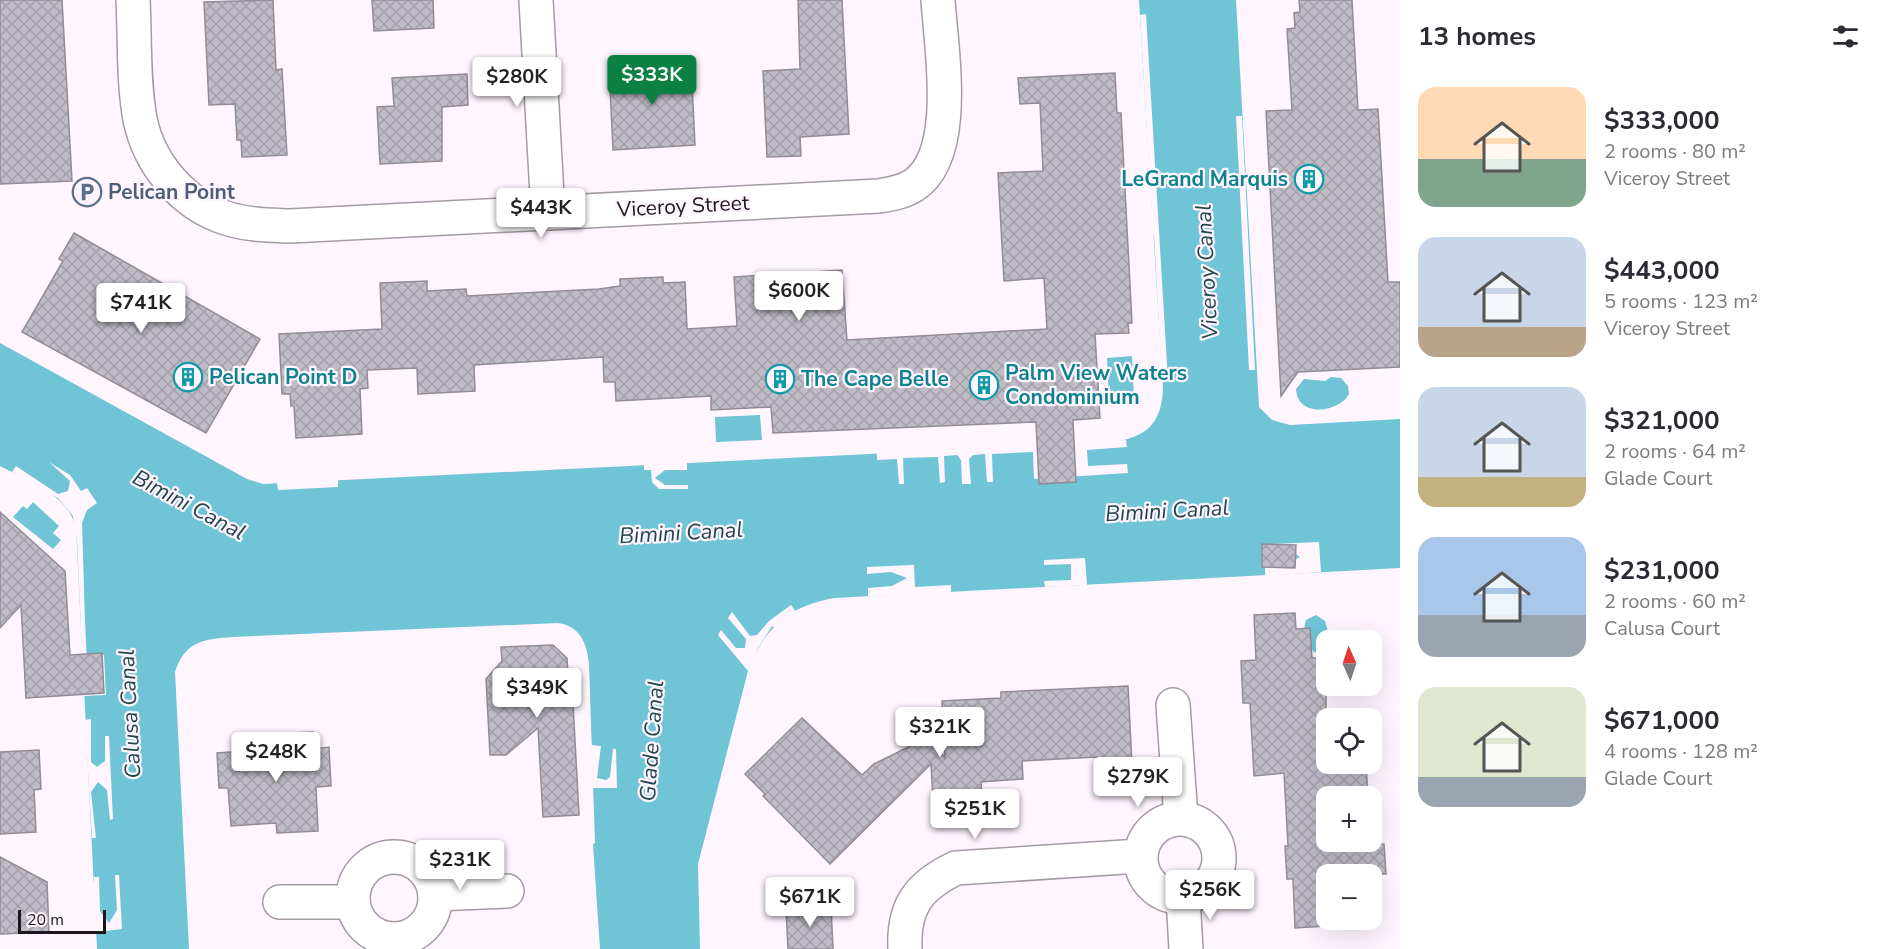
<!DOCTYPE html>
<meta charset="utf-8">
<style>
body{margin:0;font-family:"Nunito Sans",sans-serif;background:#f7f7f7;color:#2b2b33;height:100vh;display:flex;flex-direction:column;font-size:22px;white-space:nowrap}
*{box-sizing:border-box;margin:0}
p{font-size:20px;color:#7c7c81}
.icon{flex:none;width:33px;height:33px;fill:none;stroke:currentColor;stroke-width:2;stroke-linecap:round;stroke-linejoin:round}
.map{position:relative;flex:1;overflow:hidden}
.side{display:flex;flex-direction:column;background:#fff;width:480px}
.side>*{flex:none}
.needle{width:39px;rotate:357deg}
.tools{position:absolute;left:1316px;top:630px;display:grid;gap:12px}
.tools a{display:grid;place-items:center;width:66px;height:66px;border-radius:12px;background:#fff;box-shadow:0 6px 24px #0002;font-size:30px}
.scale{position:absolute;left:18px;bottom:15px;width:88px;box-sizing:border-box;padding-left:6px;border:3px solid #1b171b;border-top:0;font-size:16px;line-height:21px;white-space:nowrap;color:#1b171b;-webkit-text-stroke:4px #fff5ff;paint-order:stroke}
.price{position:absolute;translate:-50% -51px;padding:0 14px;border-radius:6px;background:#fff;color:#222;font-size:20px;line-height:39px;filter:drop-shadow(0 2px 3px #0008)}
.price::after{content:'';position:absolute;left:50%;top:36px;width:18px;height:14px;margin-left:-9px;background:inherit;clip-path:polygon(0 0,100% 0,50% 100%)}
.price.selected{background:#0b8043;color:#fff}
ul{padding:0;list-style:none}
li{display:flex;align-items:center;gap:18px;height:150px;padding:0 18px}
li span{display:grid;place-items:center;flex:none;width:168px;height:120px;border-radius:18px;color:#555}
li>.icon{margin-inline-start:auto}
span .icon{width:72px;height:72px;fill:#fffc;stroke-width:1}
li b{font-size:26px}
h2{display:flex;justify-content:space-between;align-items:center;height:72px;padding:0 18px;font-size:26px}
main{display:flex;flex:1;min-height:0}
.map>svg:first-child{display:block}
.water{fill:#6fc4d5}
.pier{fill:#fff5ff}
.building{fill:url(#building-cross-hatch);stroke:#918c97;stroke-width:1.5}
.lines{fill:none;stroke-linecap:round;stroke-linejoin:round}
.minor-casing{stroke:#a49ba4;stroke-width:36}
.minor{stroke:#fff;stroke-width:33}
.labels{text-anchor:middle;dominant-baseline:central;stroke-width:4.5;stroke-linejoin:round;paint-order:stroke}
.culture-label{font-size:21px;font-weight:bold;fill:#0d838f;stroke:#fff5ff;text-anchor:start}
.service-label{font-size:21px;font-weight:bold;fill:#4e5e75;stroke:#fff5ff;text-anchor:start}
.street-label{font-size:21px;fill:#1b171b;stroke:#fff5ff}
.water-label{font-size:22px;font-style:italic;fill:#20474f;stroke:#fff5ff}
</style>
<main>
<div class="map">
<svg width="1400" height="949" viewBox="0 0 1400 949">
<defs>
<pattern id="building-cross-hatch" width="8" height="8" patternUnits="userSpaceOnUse" patternTransform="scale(1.5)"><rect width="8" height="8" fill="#bfbbc7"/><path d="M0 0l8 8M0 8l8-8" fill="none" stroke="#a4a0aa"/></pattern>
</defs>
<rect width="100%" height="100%" fill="#fff5ff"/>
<g class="water">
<path d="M 1139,0 L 1236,0 L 1259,407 L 1272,420 L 1290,425 L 1400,419 L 1400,568 L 835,598 C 790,605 763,629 748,671 L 698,864 L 700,949 L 600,949 L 593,844 L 595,843 L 589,664 C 587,645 581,626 558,623 L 233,637 C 204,639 185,641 175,672 L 189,949 L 97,949 L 76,528 C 68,494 28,481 0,466 L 0,343 L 247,479 L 263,484 L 1112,442 C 1146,438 1162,423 1163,388 Z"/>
<polygon points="1132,356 1134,402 1109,403 1107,358"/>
<path d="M 1331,377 L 1341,378 L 1348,386 L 1349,394 C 1339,413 1297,418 1296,389 L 1304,379 L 1325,381 Z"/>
<polygon points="760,415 762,440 716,442 715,417"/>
<polygon points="33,502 59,526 53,533 61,540 53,549 13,517 23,506 27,509"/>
<path d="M 1316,615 L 1325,621 L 1330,639 L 1326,640 L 1326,652 L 1318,654 C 1306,649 1302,631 1306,620 Z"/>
</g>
<g class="pier">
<polygon points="1146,14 1168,381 1162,381 1154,235 1151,235 1149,217 1152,216 1140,15"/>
<polygon points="1236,116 1242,116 1255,370 1249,370"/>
<polygon points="1066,440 1088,440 1088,443 1126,440 1127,447 1087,450 1088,466 1127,464 1128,473 1034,479 1033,452 992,454 993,482 987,482 985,454 973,455 969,459 971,484 962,484 961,460 957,455 944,456 945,482 940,483 938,457 903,458 904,484 899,484 897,459 877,460 877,453 1062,444"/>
<polygon points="664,460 665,463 687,462 687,470 665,470 655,478 665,485 688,485 688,489 659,489 652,482 651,470 644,470 644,461"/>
<polygon points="49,462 70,475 81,491 87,488 97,503 87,510 82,523 85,621 88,685 101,655 104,655 106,695 84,696 77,541 73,516 58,498 12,472 16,466 58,494 68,491 70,481"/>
<polygon points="338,477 338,487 278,490 277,483"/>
<polygon points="1319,542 1321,572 1265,576 1265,563 1287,564 1300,557 1288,548 1271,547 1271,544"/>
<polygon points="1085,558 1087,585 1045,587 1044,581 1071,580 1071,564 1044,565 1044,560"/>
<polygon points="914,565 915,587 951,585 951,595 868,596 868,588 892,586 907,578 891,572 867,574 867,567"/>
<polygon points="791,605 797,613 775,628 772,626 758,648 748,671 718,635 721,630 736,648 745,648 746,639 728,618 732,612 750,636 757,635 769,621"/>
<polygon points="91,719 91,762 97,767 105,761 105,736 109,736 113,819 110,820 107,790 98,782 91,792 96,838 92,838 85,720"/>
<polygon points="591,745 601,746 597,778 606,780 610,777 613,749 616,749 617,788 593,788"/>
<polygon points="115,875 119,875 122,929 96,932 91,883 94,882 94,877 99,877 100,911 109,923 117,910"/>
</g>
<g class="building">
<polygon points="0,0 62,0 72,181 0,184"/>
<polygon points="273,0 276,70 282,69 287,155 242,157 241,140 237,140 235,104 209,105 204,2"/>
<polygon points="372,0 433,0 434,28 374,31"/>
<polygon points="798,0 842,0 849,134 800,137 801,156 767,157 763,71 800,69"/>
<polygon points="1299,0 1352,0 1358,110 1378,109 1388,282 1400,282 1400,367 1298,372 1281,396 1266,111 1292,110 1287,29 1295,28 1294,13 1300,12"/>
<polygon points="691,63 695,145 613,150 609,68"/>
<polygon points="1115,73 1117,113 1121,113 1132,323 1128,323 1129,333 1095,334 1100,418 1073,420 1076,482 1039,484 1036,422 773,433 771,407 711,410 711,396 616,401 615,382 604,382 603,357 474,365 475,391 418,394 417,368 367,370 368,388 360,389 362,434 296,438 294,406 291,406 290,394 282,394 279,334 382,329 380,283 427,281 427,291 466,289 467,296 599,289 620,286 620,279 663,277 663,283 685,282 687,329 737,326 734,277 842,270 847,340 1047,329 1044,278 1004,281 998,173 1043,171 1040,103 1020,104 1018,78"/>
<polygon points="467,74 468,105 442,107 442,161 380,164 377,107 394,106 392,78"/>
<polygon points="74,233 260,339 206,433 22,332 63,261 59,259"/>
<polygon points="0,512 65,571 70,655 102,653 104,693 26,698 21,605 0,628"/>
<polygon points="1262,544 1296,545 1295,568 1262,567"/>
<polygon points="1295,613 1296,629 1310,628 1312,658 1326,657 1326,764 1366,764 1368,796 1326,796 1326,844 1374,842 1374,845 1384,844 1386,874 1326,874 1326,926 1295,928 1293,879 1287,879 1285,846 1288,846 1284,773 1254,776 1250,703 1243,703 1241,661 1256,660 1254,615"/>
<polygon points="553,645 567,658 570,704 573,703 579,815 543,817 538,728 506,755 490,755 486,679 502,661 501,647"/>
<polygon points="1128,686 1132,764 1098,766 1097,757 1022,761 1023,779 981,782 982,796 933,799 931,764 830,864 763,796 765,794 745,774 802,718 862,775 874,764 929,737 945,758 942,701 1001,698 1001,692"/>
<polygon points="313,732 314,749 329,747 331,786 316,787 318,831 277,833 276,823 231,826 228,788 219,788 217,753 273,749 272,734"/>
<polygon points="39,750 41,789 34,790 36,832 0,834 0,752"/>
<polygon points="0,857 47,882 49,932 0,934"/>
<polygon points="831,906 833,949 788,949 786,908"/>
</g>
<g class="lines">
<g class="minor-casing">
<g id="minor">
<path d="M 133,0 C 135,39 133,81 140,119 C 149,164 183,204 226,218 C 247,225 268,225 290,226 L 879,196 C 891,194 904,192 914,185 C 960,155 941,48 938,0"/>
<polyline points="536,0 548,213"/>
<polyline points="1173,705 1181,818"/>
<circle cx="1180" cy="858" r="39"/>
<circle cx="394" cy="898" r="41"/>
<polyline points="435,894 507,891"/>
<polyline points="1183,897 1186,949"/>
<polyline points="280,902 353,902"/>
<path d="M 905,949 C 903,907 918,886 956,868 L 1140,856"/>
</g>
</g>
<use href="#minor" class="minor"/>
</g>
<defs>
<g id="building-ring" transform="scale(1.5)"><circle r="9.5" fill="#fff5ff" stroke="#0f9aa8" stroke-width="1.5"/><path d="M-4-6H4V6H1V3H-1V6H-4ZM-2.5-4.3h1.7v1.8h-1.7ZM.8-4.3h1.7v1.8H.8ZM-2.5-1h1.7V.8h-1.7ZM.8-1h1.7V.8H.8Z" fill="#0f9aa8"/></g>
<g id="parking-ring" transform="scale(1.5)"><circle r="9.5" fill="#fff5ff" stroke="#5c6f8a" stroke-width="1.5"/><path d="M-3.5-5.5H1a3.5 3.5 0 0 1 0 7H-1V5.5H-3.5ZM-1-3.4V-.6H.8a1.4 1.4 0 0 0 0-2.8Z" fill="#5c6f8a"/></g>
</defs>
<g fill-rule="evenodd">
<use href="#building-ring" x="1309" y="179"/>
<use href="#parking-ring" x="87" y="192"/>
<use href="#building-ring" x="188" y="377"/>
<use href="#building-ring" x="780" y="379"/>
<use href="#building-ring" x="984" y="385"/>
</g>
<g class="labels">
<g class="culture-label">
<text x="1288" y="179" text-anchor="end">LeGrand Marquis</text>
<text x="1005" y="373">Palm View Waters<tspan x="1005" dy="24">Condominium</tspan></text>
<text x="209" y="377">Pelican Point D</text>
<text x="801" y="379">The Cape Belle</text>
</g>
<g class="service-label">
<text x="108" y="192">Pelican Point</text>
</g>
<g class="street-label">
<text transform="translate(683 206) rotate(-3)">Viceroy Street</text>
</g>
<g class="water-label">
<text transform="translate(1207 272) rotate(-93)">Viceroy Canal</text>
<text transform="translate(189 505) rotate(28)">Bimini Canal</text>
<text transform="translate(1167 511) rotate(-3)">Bimini Canal</text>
<text transform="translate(681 533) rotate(-3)">Bimini Canal</text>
<text transform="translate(130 714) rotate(-93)">Calusa Canal</text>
<text transform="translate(652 741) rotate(-86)">Glade Canal</text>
</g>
</g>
</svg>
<div class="tools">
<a><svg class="needle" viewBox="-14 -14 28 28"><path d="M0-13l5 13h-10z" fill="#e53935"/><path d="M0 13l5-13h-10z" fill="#7c7c81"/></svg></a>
<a><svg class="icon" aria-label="locate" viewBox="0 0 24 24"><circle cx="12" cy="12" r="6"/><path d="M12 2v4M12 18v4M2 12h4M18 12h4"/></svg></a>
<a>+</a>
<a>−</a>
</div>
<div class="scale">20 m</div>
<b class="price selected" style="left:652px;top:106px">$333K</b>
<b class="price" style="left:517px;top:108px">$280K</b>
<b class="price" style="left:541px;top:239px">$443K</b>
<b class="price" style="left:799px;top:322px">$600K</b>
<b class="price" style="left:141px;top:334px">$741K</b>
<b class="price" style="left:537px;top:719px">$349K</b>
<b class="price" style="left:940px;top:758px">$321K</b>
<b class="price" style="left:276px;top:783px">$248K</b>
<b class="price" style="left:1138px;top:808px">$279K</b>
<b class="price" style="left:975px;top:840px">$251K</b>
<b class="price" style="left:460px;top:891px">$231K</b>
<b class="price" style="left:1210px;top:921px">$256K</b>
<b class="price" style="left:810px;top:928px">$671K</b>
</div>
<section class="side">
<h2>13 homes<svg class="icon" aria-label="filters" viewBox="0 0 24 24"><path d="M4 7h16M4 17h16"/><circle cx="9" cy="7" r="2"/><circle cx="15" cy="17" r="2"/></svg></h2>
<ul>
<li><span style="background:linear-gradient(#ffd9b3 60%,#7fa58c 0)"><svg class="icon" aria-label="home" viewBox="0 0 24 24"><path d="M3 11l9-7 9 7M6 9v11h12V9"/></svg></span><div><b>$333,000</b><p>2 rooms · 80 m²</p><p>Viceroy Street</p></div></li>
<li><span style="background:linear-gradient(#c9d6e8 75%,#b9a48a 0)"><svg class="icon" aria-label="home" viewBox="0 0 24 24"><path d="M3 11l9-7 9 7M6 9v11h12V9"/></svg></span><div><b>$443,000</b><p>5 rooms · 123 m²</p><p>Viceroy Street</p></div></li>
<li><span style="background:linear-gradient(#c9d6e8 75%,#c2b280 0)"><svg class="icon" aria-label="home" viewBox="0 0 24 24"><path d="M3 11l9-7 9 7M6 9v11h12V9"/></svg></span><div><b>$321,000</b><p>2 rooms · 64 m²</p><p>Glade Court</p></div></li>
<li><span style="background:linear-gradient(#a9c7e8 65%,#9aa5b1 0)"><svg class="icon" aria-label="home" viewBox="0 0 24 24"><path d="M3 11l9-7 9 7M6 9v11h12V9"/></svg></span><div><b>$231,000</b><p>2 rooms · 60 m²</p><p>Calusa Court</p></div></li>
<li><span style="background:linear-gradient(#dfe7d0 75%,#9aa5b1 0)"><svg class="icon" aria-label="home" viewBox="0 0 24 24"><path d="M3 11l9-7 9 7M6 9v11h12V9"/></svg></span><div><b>$671,000</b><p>4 rooms · 128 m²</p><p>Glade Court</p></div></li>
</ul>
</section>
</main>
